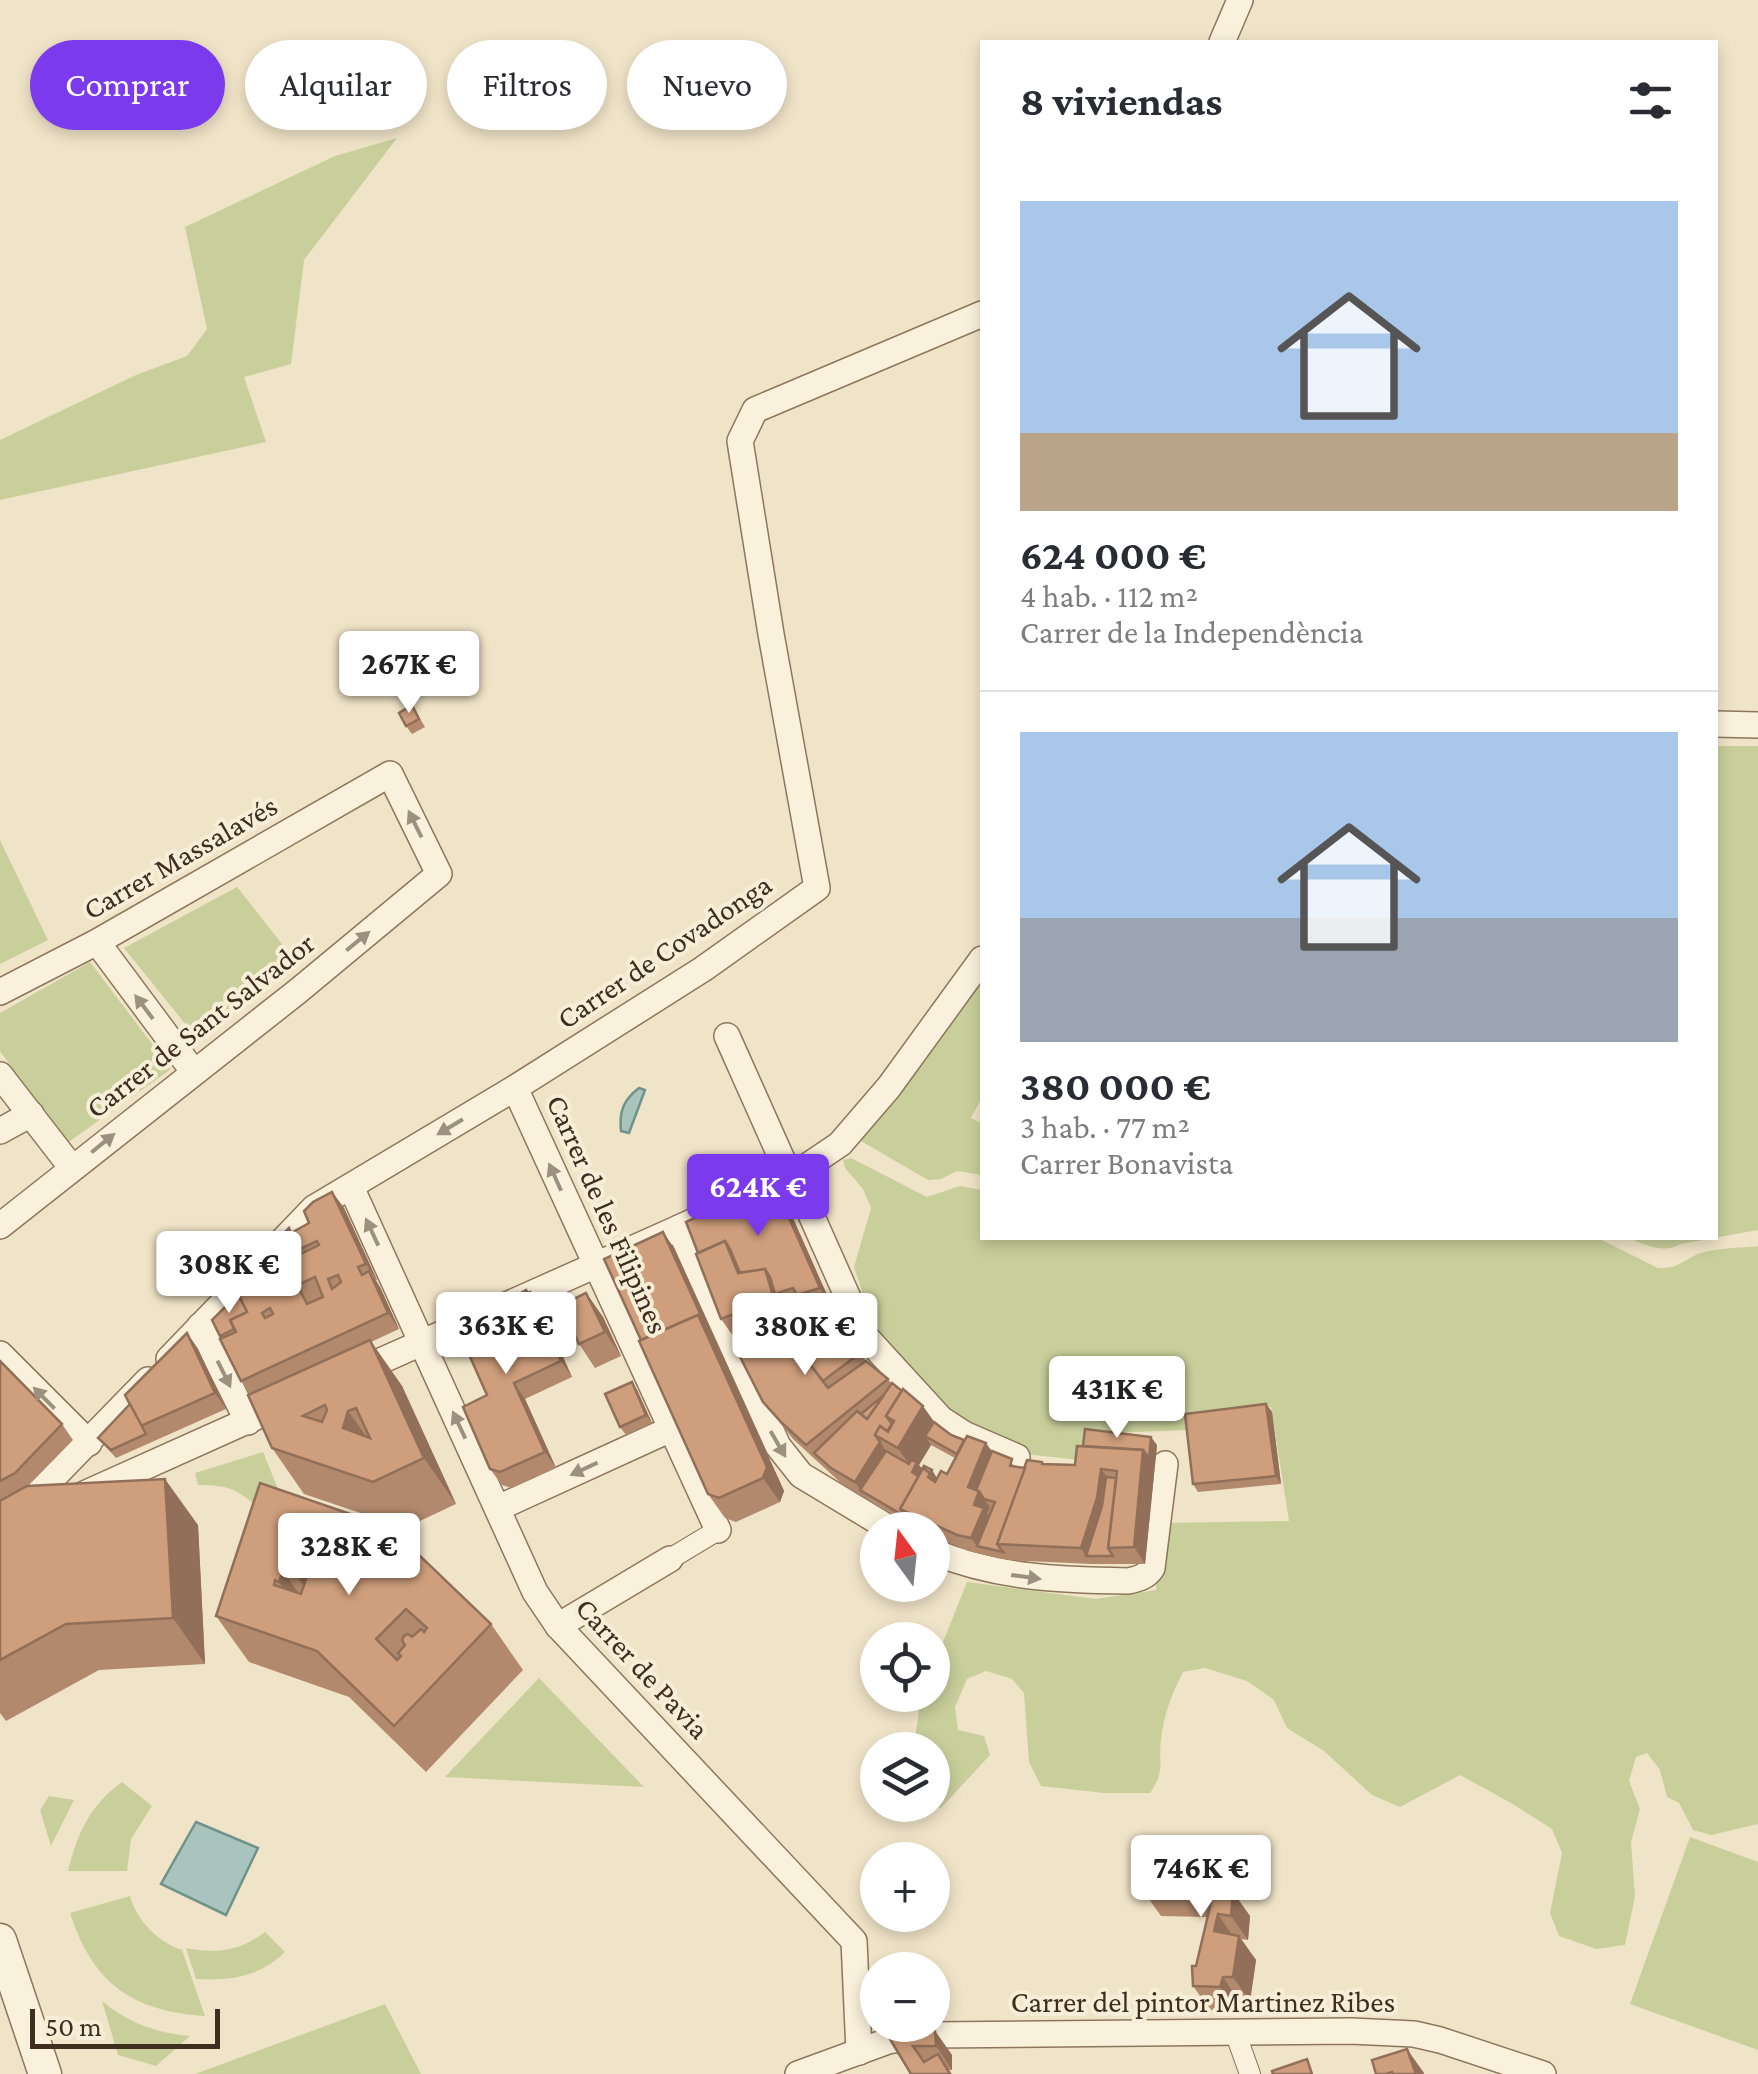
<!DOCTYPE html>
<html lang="es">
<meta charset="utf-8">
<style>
body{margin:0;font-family:"Crimson Pro",serif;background:#f7f7f7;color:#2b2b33;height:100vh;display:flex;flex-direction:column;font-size:38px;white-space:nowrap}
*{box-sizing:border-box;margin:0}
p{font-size:32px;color:#7c7c81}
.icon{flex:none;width:55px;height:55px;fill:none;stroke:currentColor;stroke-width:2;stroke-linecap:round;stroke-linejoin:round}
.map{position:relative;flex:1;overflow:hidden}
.details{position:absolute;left:980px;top:40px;width:738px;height:1200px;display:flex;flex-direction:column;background:#fff;border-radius:0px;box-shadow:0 5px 15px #0003}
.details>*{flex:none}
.guide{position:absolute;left:30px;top:40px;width:800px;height:90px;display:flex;gap:20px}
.needle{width:65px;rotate:345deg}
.controls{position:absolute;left:860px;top:1512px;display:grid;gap:20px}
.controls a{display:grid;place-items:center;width:90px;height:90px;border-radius:50%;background:#fff;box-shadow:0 5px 15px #0003;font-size:50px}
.scale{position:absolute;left:30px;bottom:25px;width:190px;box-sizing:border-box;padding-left:10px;border:5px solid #3d2e20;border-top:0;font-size:28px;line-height:35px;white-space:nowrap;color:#3d2e20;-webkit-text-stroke:8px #f7eed8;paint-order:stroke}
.price{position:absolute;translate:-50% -85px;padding:0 22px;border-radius:10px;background:#fff;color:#222;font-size:32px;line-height:65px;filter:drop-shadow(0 2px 5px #0008)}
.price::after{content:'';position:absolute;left:50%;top:60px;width:30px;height:22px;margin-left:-15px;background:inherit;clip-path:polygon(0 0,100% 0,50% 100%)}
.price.on{background:#7c3aed;color:#fff}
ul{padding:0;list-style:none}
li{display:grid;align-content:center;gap:20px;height:530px;padding:0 40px}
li+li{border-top:2px solid #e1e1e2}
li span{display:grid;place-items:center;height:310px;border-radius:0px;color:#555}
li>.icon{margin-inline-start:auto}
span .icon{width:180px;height:180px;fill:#fffc;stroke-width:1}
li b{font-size:42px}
h2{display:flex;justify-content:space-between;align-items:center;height:120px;padding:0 40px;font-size:42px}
.chip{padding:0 35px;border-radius:45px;background:#fff;box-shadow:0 5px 15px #0003;font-size:35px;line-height:90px}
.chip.on{background:#7c3aed;color:#fff}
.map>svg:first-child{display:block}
.green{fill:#c9cf9b}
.water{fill:#a9c4bc;stroke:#6f938a;stroke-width:2.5}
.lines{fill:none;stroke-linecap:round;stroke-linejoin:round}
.pedestrian-casing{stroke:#8d765c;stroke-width:22}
.minor-casing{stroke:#8d765c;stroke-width:28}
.tertiary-casing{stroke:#8d765c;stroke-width:35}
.pedestrian{stroke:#faf1dc;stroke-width:20}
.minor{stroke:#faf1dc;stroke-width:25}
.tertiary{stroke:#faf1dc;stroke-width:32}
.wall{fill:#b2896c;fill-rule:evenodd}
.shaded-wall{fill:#916f58}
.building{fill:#cf9f7d;stroke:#916f58;stroke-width:2.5;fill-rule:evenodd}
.oneway{fill:#9c907e}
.labels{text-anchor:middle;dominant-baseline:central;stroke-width:8;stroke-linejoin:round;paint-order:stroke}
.street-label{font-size:30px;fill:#3d2e20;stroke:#f7eed8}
</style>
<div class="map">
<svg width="1758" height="2074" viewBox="0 0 1758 2074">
<rect width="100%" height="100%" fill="#f0e4c8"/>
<g class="green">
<polygon points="397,138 304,260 291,364 244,377 266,442 0,500 0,440 136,375 187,356 207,329 185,227 335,156"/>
<path d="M 1715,746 L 1758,746 L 1758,1230 L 1681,1244 C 1664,1254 1645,1245 1629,1238 L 1715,1238 Z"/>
<polygon points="0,840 48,940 0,964"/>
<polygon points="237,887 297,963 199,1041 124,948"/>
<polygon points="90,962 171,1069 66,1144 0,1051 0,1013"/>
<polygon points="982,980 982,1097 971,1118 982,1124 982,1175 957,1171 941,1179 928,1180 861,1141"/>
<path d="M 851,1158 L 927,1197 L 960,1186 L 982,1190 L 982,1238 L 1598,1238 L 1658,1268 C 1678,1269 1682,1261 1698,1254 C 1714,1248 1741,1248 1758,1246 L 1758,1824 L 1711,1835 L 1693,1830 L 1679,1803 L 1667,1797 L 1660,1770 L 1647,1753 L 1636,1757 L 1629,1781 L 1640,1809 L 1631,1842 L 1635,1896 L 1625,1945 L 1596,1949 L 1559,1936 L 1550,1913 L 1562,1853 L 1552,1829 L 1511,1803 L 1460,1775 L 1400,1807 L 1372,1795 L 1324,1751 L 1287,1728 L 1274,1700 L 1247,1681 L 1205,1668 L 1183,1672 C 1171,1696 1164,1714 1161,1740 C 1158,1766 1166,1769 1150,1793 L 1104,1793 L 1041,1786 L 1029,1762 L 1024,1693 L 1012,1679 L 986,1671 L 967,1679 L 955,1707 L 958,1730 L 984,1736 L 990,1755 L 941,1808 L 927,1806 L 932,1805 L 932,1750 L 917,1750 L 916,1732 L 921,1696 L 932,1695 L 933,1667 L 967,1582 L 1096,1599 L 1156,1590 L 1159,1523 L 1289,1521 L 1271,1407 L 1187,1418 L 1186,1430 L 1087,1434 L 1079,1460 L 1025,1454 L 965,1430 L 902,1369 L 872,1321 L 854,1267 L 871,1208 L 863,1189 L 845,1168 L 843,1160 Z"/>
<path d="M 263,1452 L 285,1506 L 264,1512 C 238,1491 233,1485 198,1485 L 195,1473 Z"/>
<polygon points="539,1678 644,1787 445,1777"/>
<path d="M 122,1782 L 152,1806 L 131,1839 L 127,1871 L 68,1871 C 77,1834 90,1805 122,1782 Z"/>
<polygon points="49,1796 74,1800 51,1846 40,1810"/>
<polygon points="1690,1837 1758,1862 1758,2050 1630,2004"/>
<path d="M 130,1896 C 137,1921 158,1942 182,1950 L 205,2016 C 132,2011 93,1984 70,1913 Z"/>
<path d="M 265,1932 L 285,1952 C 259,1977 231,1981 196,1979 L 186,1948 C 216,1954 240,1951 265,1932 Z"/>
<path d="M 102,2001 C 128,2023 156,2033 190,2036 L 156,2066 L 118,2055 Z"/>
<polygon points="385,2004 421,2074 195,2074"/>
</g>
<g class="water">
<path d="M 639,1088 L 645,1090 L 629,1133 L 621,1131 C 619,1112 623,1100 639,1088 Z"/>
<polygon points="196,1822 258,1848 226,1915 161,1884"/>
</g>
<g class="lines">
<g class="pedestrian-casing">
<g id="pedestrian">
<polyline points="670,1559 718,1530"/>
<polyline points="1235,2032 1250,2074"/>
</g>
</g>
<g class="minor-casing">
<g id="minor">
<polyline points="1222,42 1240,0"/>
<polyline points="1715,724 1758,725"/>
<polyline points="97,942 193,1071"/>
<polyline points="0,992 97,942 390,774 439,874 298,991 0,1226"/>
<polyline points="727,1036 789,1175 801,1192 865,1336 941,1419 964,1434 1017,1457"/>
<polyline points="0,1075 72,1168"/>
<polyline points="515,1088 718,1530"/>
<polyline points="0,1131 31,1114"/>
<polyline points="351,1187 535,1592 558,1626 854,1941 859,2052"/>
<polyline points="679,1228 778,1446 801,1475 892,1530"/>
<polyline points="200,1326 248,1422"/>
<polyline points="0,1354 89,1443"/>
<polyline points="169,1359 314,1208 515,1088 703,969 817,888 771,634 740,441 755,410 982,314"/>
<polyline points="356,1372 679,1228 800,1171 840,1144 889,1087 982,959"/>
<polyline points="82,1495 287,1403"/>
<polyline points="498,1508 671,1429"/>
<polyline points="0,1532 148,1380"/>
<path d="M 932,1551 C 996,1578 1060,1580 1128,1581 C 1138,1579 1146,1577 1152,1568 L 1165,1464"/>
<polyline points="558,1626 670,1559"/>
<polyline points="798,2074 888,2041 930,2035 1351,2031 1414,2034 1440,2040 1543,2074"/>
</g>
</g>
<g class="tertiary-casing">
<polyline id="tertiary" points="0,1940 45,2074"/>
</g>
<use href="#pedestrian" class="pedestrian"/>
<use href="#minor" class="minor"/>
<use href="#tertiary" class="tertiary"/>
</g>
<g class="wall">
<polygon points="412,705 425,727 412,734 406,726"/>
<polygon points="332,1192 344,1208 377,1280 376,1280 380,1287 399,1329 371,1342 402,1386 456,1504 405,1528 304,1494 272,1448 250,1394 241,1381 212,1320 292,1233 309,1223"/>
<polygon points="784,1198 831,1304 809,1311 804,1305 787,1310 791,1323 738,1343 721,1319"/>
<polygon points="663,1232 674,1248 784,1491 780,1502 736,1522 725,1518 708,1494"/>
<polygon points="586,1293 603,1317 621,1356 595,1368 579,1344"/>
<polygon points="514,1299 541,1308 572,1377 525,1399 556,1468 512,1488 502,1485 490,1469 487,1395 467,1320"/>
<path d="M 829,1310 L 840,1326 L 847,1342 L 860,1353 L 866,1361 L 888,1379 L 891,1385 L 934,1422 L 951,1435 L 992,1451 L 1017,1467 L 1025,1468 L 1042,1462 L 1044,1464 L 1075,1465 L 1157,1445 L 1145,1564 L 1092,1564 L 1008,1560 L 968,1551 L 932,1535 L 932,1530 L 922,1530 L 912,1525 L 842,1484 L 793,1439 L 763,1402 ZM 931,1445 L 955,1458 L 947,1474 L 937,1478 L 922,1469 L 919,1465 Z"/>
<polygon points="187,1333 198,1349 226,1409 116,1458 98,1438 130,1404"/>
<polygon points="0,1361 62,1424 73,1440 29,1485 198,1525 205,1664 99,1670 6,1721 0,1713"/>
<polygon points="632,1382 637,1390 652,1423 626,1435 620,1427"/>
<polygon points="1266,1404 1272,1412 1281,1484 1198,1492 1193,1484"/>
<polygon points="260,1483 491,1624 523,1670 426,1772 349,1697 249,1662 216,1616"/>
<polygon points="1184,1873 1231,1889 1231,1892 1250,1916 1248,1940 1241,1939 1256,1960 1250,2001 1239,2001 1237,2011 1210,2010 1193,1986 1196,1966 1207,1917 1161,1916 1144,1892"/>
<polygon points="935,2031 952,2055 952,2070 949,2070 952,2074 911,2074 887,2034"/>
</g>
<g class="shaded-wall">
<polygon points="773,1182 784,1198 831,1304 820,1288"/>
<polygon points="332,1192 344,1208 377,1280 366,1264"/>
<polygon points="663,1232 674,1248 784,1491 780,1502 763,1478 698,1315"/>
<polygon points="765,1269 781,1292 775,1294 787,1310 791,1323 774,1299"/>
<polygon points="369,1271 380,1287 399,1329 388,1313"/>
<polygon points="530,1292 541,1308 572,1377 561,1361"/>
<polygon points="586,1293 603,1317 621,1356 605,1332"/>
<polygon points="829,1310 840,1326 855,1359 843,1343"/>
<polygon points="187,1333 198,1349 226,1409 215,1393"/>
<polygon points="370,1340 402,1386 456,1504 424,1458"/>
<polygon points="632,1382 637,1390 652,1423 646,1415"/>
<polygon points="514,1383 525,1399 556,1468 545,1452"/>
<polygon points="1266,1404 1272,1412 1281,1484 1276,1476"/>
<polygon points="923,1406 940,1430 925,1436 931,1445 919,1465 923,1470 917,1480 912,1472 913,1470 898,1448"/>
<polygon points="348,1411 381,1457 343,1428"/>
<polygon points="1151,1437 1157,1445 1145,1564 1134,1547 1143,1450"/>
<polygon points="880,1442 891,1459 860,1490 866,1498 855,1482"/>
<polygon points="986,1443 998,1460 982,1496 990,1507 987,1514 995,1524 977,1546 971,1538 974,1505 968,1487"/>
<polygon points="1101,1469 1112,1485 1086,1556 1081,1548"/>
<polygon points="932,1470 937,1478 908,1513"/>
<polygon points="165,1479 198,1525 205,1664 173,1618"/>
<polygon points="288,1544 320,1590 324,1614 286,1561"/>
<polygon points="283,1571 315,1617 312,1628 279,1582"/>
<polygon points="1214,1865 1231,1889 1230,1916 1213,1892"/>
<polygon points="1233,1892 1250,1916 1248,1940 1231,1916"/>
<polygon points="1218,1914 1234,1938 1214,1931"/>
<polygon points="1239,1936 1256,1960 1250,2001 1233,1977"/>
<polygon points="1223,1977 1239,2001 1237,2011 1220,1987"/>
<polygon points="935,2031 952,2055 952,2070 936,2046"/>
<polygon points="1407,2049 1424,2073 1424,2074 1416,2074"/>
</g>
<g class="building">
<polygon points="412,705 419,719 406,726 399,713"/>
<polygon points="773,1182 820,1288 797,1295 793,1288 775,1294 770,1277 765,1269 740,1273 730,1249 725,1241 698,1253 686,1222"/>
<path d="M 332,1192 L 366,1264 L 358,1267 L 362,1275 L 369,1271 L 388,1313 L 241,1381 L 220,1339 L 236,1332 L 230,1320 L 247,1312 L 233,1285 L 289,1228 L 291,1233 L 309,1223 L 304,1211 L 313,1202 ZM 317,1241 L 319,1245 L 282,1263 L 276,1250 L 286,1244 L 292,1253 ZM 338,1275 L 341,1282 L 332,1289 L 328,1279 ZM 315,1277 L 323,1297 L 307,1304 L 297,1285 ZM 270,1308 L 273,1314 L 265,1318 L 262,1313 Z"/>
<polygon points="663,1232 704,1322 698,1315 641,1340 604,1259"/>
<polygon points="725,1241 738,1273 765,1269 774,1299 721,1319 696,1254"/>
<polygon points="526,1290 528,1293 530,1292 561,1361 514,1383 545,1452 500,1472 490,1469 463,1407 487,1395 455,1323 466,1318 467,1320 470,1319 469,1317 484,1310 485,1312 499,1306 498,1303 512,1297 514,1299 517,1298 516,1296"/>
<polygon points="586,1293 605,1332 579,1344 561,1305"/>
<polygon points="238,1294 247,1312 230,1320 234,1329 220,1336 212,1320"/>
<polygon points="829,1310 841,1337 838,1335 806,1359 828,1388 866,1361 888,1379 806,1445 782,1423 763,1402 736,1349"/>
<polygon points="698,1315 767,1467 763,1478 719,1498 708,1494 639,1341"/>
<polygon points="187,1333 215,1393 141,1426 125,1395"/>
<polygon points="838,1335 860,1353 823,1381 806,1359"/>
<path d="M 370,1340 L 424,1458 L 373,1482 L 272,1448 L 248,1395 ZM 325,1405 L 327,1410 L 322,1422 L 303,1416 ZM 356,1408 L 370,1438 L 343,1428 L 348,1411 Z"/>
<polygon points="0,1361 62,1424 15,1473 0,1481"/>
<polygon points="632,1382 646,1415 620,1427 605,1394"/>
<polygon points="892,1383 902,1391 886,1416 892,1424 887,1431 880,1426 875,1435 880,1442 855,1482 831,1468 814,1453 857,1411 867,1419"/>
<polygon points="903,1389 923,1406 898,1448 875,1435 880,1426 888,1432 894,1421 886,1416"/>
<polygon points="884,1395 867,1419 861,1414"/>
<polygon points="130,1404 146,1434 111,1450 98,1438"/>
<polygon points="1266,1404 1276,1476 1193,1484 1185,1414"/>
<polygon points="934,1422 951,1435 964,1440 957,1454 925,1436"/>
<polygon points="1085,1429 1151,1437 1149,1458 1143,1450 1083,1446"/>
<polygon points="967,1436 986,1443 968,1487 979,1491 974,1505 984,1508 971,1538 957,1535 900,1509 923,1468 930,1473 928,1477 935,1482 941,1471 947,1474"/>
<polygon points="1077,1446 1143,1450 1134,1547 1108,1548 1117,1471 1101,1469 1097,1498 1081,1548 997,1544 1027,1460 1042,1462 1042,1464 1075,1465"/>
<polygon points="886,1451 909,1464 911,1460 917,1462 912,1472 918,1476 924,1466 932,1470 930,1473 923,1468 900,1509 906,1517 860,1490"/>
<polygon points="992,1451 1012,1459 1010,1466 1025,1468 997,1544 1003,1552 977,1546 995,1502 984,1499 979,1491 976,1490"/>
<polygon points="1106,1477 1116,1478 1108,1548 1113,1556 1086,1556 1102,1506"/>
<polygon points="165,1479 173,1618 66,1624 0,1660 0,1501 27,1486"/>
<path d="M 260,1483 L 391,1528 L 491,1624 L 394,1726 L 317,1651 L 216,1616 ZM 288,1544 L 315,1552 L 301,1594 L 274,1585 L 275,1580 L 279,1582 L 283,1571 L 291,1568 L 290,1562 L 286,1561 L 290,1550 L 286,1548 ZM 406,1609 L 427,1628 L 424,1632 L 421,1629 L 412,1637 L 408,1634 L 404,1636 L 402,1640 L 405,1645 L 398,1653 L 401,1656 L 397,1660 L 376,1639 Z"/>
<polygon points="1196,1864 1214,1865 1213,1892 1233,1892 1231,1916 1218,1914 1214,1931 1239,1936 1233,1977 1223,1977 1220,1987 1193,1986 1192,1966 1196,1966 1213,1894 1144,1892 1144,1869 1157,1870 1158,1865 1179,1865 1179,1873 1196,1873"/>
<polygon points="935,2031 936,2046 913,2046 924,2062 938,2054 950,2074 911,2074 887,2034"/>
<polygon points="1407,2049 1416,2074 1393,2074 1392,2072 1386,2074 1376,2074 1372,2060"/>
<polygon points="1307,2059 1312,2074 1273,2074 1272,2071"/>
</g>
<defs><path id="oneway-solid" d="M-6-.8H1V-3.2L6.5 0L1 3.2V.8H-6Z" transform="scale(2.5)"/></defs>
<g class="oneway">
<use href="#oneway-solid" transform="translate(415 824) rotate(-116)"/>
<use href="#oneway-solid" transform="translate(358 941) rotate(-39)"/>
<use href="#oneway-solid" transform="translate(144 1007) rotate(-127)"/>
<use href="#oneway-solid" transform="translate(450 1127) rotate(149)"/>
<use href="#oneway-solid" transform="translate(103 1143) rotate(-39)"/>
<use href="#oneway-solid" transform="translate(555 1177) rotate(-114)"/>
<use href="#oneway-solid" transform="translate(372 1232) rotate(-115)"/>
<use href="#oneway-solid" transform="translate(224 1374) rotate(64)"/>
<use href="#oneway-solid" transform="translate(44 1398) rotate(-135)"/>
<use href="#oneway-solid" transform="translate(459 1425) rotate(-115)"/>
<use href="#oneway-solid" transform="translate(778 1444) rotate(60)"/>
<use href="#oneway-solid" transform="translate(584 1469) rotate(155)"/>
<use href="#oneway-solid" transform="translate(1026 1577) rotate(8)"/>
</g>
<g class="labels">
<g class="street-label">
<text transform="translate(180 857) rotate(-30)">Carrer Massalavés</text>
<text transform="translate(664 951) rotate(-34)">Carrer de Covadonga</text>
<text transform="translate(200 1025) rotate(-38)">Carrer de Sant Salvador</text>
<text transform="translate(608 1214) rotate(66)">Carrer de les Filipines</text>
<text transform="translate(643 1668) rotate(47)">Carrer de Pavia</text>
<text x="1203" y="2001">Carrer del pintor Martinez Ribes</text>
</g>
</g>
</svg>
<div class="controls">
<a><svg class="needle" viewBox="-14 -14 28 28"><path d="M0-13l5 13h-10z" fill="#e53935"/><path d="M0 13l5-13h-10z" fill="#7c7c81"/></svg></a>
<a><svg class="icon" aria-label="locate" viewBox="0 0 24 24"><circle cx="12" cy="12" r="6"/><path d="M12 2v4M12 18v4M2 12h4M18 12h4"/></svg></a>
<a><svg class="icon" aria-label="layers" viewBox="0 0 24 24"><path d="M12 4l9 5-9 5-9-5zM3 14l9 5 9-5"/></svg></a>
<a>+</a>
<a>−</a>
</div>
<div class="scale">50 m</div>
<b class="price" style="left:409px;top:716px">267K €</b>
<b class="price on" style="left:758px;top:1239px">624K €</b>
<b class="price" style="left:229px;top:1316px">308K €</b>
<b class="price" style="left:506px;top:1377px">363K €</b>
<b class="price" style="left:805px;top:1378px">380K €</b>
<b class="price" style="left:1117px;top:1441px">431K €</b>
<b class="price" style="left:349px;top:1598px">328K €</b>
<b class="price" style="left:1201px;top:1920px">746K €</b>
<div class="guide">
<a class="chip on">Comprar</a>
<a class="chip">Alquilar</a>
<a class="chip">Filtros</a>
<a class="chip">Nuevo</a>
</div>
<section class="details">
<h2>8 viviendas<svg class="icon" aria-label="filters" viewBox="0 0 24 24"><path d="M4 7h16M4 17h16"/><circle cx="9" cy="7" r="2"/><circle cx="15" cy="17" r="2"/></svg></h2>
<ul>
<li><span style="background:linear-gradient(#a9c7e8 75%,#b9a48a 0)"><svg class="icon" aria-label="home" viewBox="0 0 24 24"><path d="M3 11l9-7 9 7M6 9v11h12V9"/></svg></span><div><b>624 000 €</b><p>4 hab. · 112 m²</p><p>Carrer de la Independència</p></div></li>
<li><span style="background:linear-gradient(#a9c7e8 60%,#9aa5b1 0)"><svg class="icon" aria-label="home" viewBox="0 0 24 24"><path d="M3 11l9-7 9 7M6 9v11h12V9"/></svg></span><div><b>380 000 €</b><p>3 hab. · 77 m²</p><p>Carrer Bonavista</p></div></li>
</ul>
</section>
</div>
